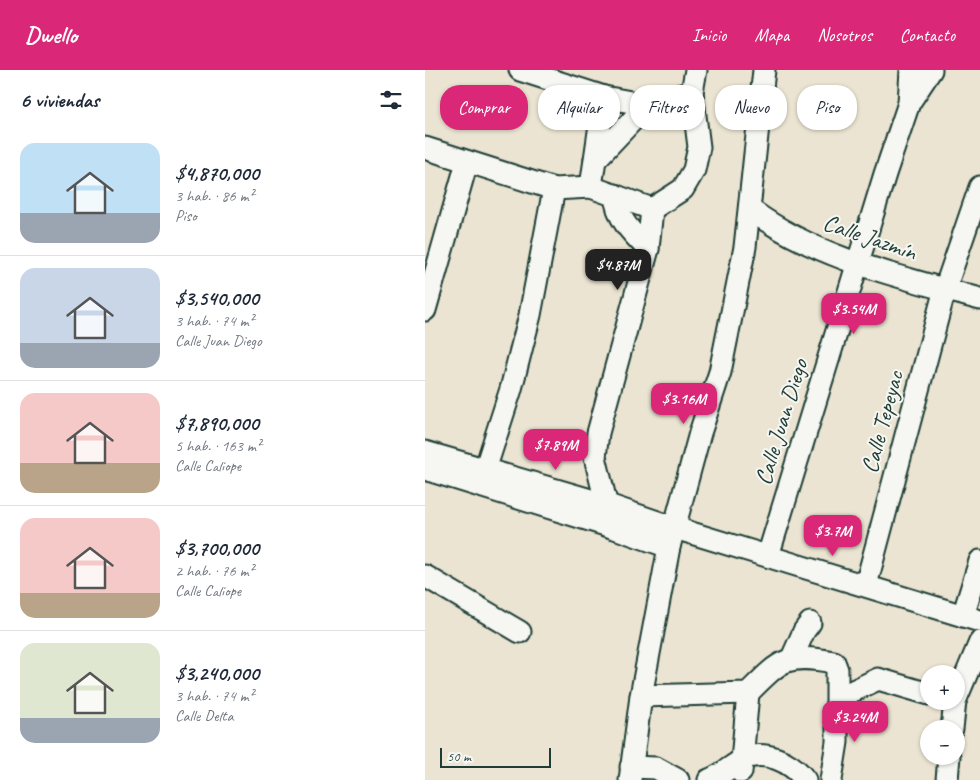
<!DOCTYPE html>
<html lang="es">
<meta charset="utf-8">
<style>
body{margin:0;font-family:Caveat,sans-serif;background:#f2f2f3;color:#1f2937;height:100vh;display:flex;flex-direction:column;font-size:19px;white-space:nowrap}
*{box-sizing:border-box;margin:0}
p{font-size:16px;color:#747a83}
.icon{flex:none;width:28px;height:28px;fill:none;stroke:currentColor;stroke-width:2;stroke-linecap:round;stroke-linejoin:round}
.map{position:relative;flex:1;overflow:hidden}
.drawer{display:flex;flex-direction:column;background:#fff;width:425px}
.drawer>*{flex:none}
.guide{position:absolute;left:15px;top:15px;width:465px;height:45px;display:flex;gap:10px}
.controls{position:absolute;left:495px;top:595px;display:grid;gap:10px}
.controls a{display:grid;place-items:center;width:45px;height:45px;border-radius:50%;background:#fff;box-shadow:0 1px 4px #0004;font-size:25px}
.scale{position:absolute;left:15px;bottom:12px;width:111px;box-sizing:border-box;padding-left:5px;border:2px solid #1f3d34;border-top:0;font-size:14px;line-height:18px;white-space:nowrap;color:#1f3d34;-webkit-text-stroke:4px #f6f6f2;paint-order:stroke}
.price{position:absolute;translate:-50% -42px;padding:0 11px;border-radius:10px;background:#db2777;color:#fff;font-size:16px;line-height:32px;filter:drop-shadow(0 1px 2px #0008)}
.price::after{content:'';position:absolute;left:50%;top:30px;width:15px;height:11px;margin-left:-8px;background:inherit;clip-path:polygon(0 0,100% 0,50% 100%)}
.price.on{background:#222;color:#fff}
ul{padding:0;list-style:none}
li{display:flex;align-items:center;gap:15px;height:125px;padding:0 20px}
li+li{border-top:1px solid #e0e1e3}
li span{display:grid;place-items:center;flex:none;width:140px;height:100px;border-radius:15px;color:#555}
li>.icon{margin-inline-start:auto}
span .icon{width:60px;height:60px;fill:#fffc;stroke-width:1}
li b{font-size:21px}
h2{display:flex;justify-content:space-between;align-items:center;height:60px;padding:0 20px;font-size:21px}
.chip{padding:0 18px;border-radius:20px;background:#fff;box-shadow:0 1px 4px #0004;font-size:18px;line-height:45px}
.chip.on{background:#db2777;color:#fff}
header{display:flex;align-items:center;gap:30px;box-sizing:border-box;height:70px;padding:0 25px;background:#db2777;color:#fff}
header strong{font-size:24px}
nav{display:flex;gap:28px;margin-inline-start:auto;font-size:18px}
main{display:flex;flex:1;min-height:0}
.map>svg:first-child{display:block}
.lines{fill:none;stroke-linecap:round;stroke-linejoin:round}
.minor-casing{stroke:#1f3d34;stroke-width:25}
.minor{stroke:#f6f6f2;stroke-width:21}
.labels{text-anchor:middle;dominant-baseline:central;stroke-width:4;stroke-linejoin:round;paint-order:stroke}
.street-label{font-size:24px;fill:#1f3d34;stroke:#f6f6f2}
</style>
<header>
<strong>Dwello</strong>
<nav><a>Inicio</a><a>Mapa</a><a>Nosotros</a><a>Contacto</a></nav>
</header>
<main>
<section class="drawer">
<h2>6 viviendas<svg class="icon" aria-label="filters" viewBox="0 0 24 24"><path d="M4 7h16M4 17h16"/><circle cx="9" cy="7" r="2"/><circle cx="15" cy="17" r="2"/></svg></h2>
<ul>
<li><span style="background:linear-gradient(#bfe0f5 70%,#9aa5b1 0)"><svg class="icon" aria-label="home" viewBox="0 0 24 24"><path d="M3 11l9-7 9 7M6 9v11h12V9"/></svg></span><div><b>$4,870,000</b><p>3 hab. · 86 m²</p><p>Piso</p></div></li>
<li><span style="background:linear-gradient(#c9d6e8 75%,#9aa5b1 0)"><svg class="icon" aria-label="home" viewBox="0 0 24 24"><path d="M3 11l9-7 9 7M6 9v11h12V9"/></svg></span><div><b>$3,540,000</b><p>3 hab. · 74 m²</p><p>Calle Juan Diego</p></div></li>
<li><span style="background:linear-gradient(#f6c9c9 70%,#b9a48a 0)"><svg class="icon" aria-label="home" viewBox="0 0 24 24"><path d="M3 11l9-7 9 7M6 9v11h12V9"/></svg></span><div><b>$7,890,000</b><p>5 hab. · 163 m²</p><p>Calle Caliope</p></div></li>
<li><span style="background:linear-gradient(#f6c9c9 75%,#b9a48a 0)"><svg class="icon" aria-label="home" viewBox="0 0 24 24"><path d="M3 11l9-7 9 7M6 9v11h12V9"/></svg></span><div><b>$3,700,000</b><p>2 hab. · 76 m²</p><p>Calle Caliope</p></div></li>
<li><span style="background:linear-gradient(#dfe7d0 75%,#9aa5b1 0)"><svg class="icon" aria-label="home" viewBox="0 0 24 24"><path d="M3 11l9-7 9 7M6 9v11h12V9"/></svg></span><div><b>$3,240,000</b><p>3 hab. · 74 m²</p><p>Calle Delta</p></div></li>
</ul>
</section>
<div class="map">
<svg width="555" height="710" viewBox="0 0 555 710">
<rect width="100%" height="100%" fill="#ebe4d2"/>
<filter id="ink" filterUnits="userSpaceOnUse"><feTurbulence type="fractalNoise" baseFrequency=".02" numOctaves="2"/><feDisplacementMap in="SourceGraphic" scale="10" xChannelSelector="R" yChannelSelector="G"/><feConvolveMatrix kernelMatrix="1 2 1 2 8 2 1 2 1" color-interpolation-filters="sRGB"/></filter>
<g filter="url(#ink)">
<g class="lines">
<g class="minor-casing">
<g id="minor">
<polyline points="95,0 179,27 222,35 267,22"/>
<polyline points="484,33 506,0"/>
<polyline points="0,78 129,119 166,117 227,139"/>
<polyline points="170,90 222,35"/>
<polyline points="166,117 179,27"/>
<path d="M 190,125 C 192,149 207,163 223,179"/>
<path d="M 326,140 C 392,189 477,207 555,229"/>
<polyline points="0,240 42,92"/>
<polyline points="0,382 183,435 250,458 555,551"/>
<polyline points="0,399 187,457 244,477"/>
<polyline points="60,400 86,319 105,245 129,119"/>
<polyline points="187,457 170,387 173,363 223,179 227,139 258,119 269,100 274,77 267,22 271,0"/>
<polyline points="343,486 460,104 484,33 486,0"/>
<polyline points="0,506 95,562"/>
<polyline points="441,515 520,219 555,117"/>
<polyline points="538,546 555,491"/>
<polyline points="367,588 379,561 385,553"/>
<path d="M 216,626 L 323,623 C 356,590 361,583 409,592 L 412,600 L 412,672 L 406,710"/>
<polyline points="531,629 555,572"/>
<polyline points="412,634 428,621 453,609 504,624"/>
<polyline points="527,659 530,631"/>
<polyline points="206,697 231,698 253,710"/>
<polyline points="316,702 323,623"/>
<polyline points="205,710 216,626 244,477 275,363 295,302 320,177 339,0"/>
<path d="M 284,710 C 297,705 305,697 317,690 C 339,678 367,692 380,710"/>
<polyline points="522,710 524,686"/>
</g>
</g>
<use href="#minor" class="minor"/>
</g>
</g>
<g class="labels">
<g class="street-label">
<text transform="translate(445 167) rotate(19)">Calle Jazmín</text>
<text transform="translate(356 352) rotate(-73)">Calle Juan Diego</text>
<text transform="translate(457 352) rotate(-75)">Calle Tepeyac</text>
</g>
</g>
</svg>
<div class="controls">
<a>+</a>
<a>−</a>
</div>
<div class="scale">50 m</div>
<b class="price on" style="left:193px;top:221px">$4.87M</b>
<b class="price" style="left:429px;top:265px">$3.54M</b>
<b class="price" style="left:259px;top:355px">$3.16M</b>
<b class="price" style="left:131px;top:401px">$7.89M</b>
<b class="price" style="left:408px;top:487px">$3.7M</b>
<b class="price" style="left:430px;top:673px">$3.24M</b>
<div class="guide">
<a class="chip on">Comprar</a>
<a class="chip">Alquilar</a>
<a class="chip">Filtros</a>
<a class="chip">Nuevo</a>
<a class="chip">Piso</a>
</div>
</div>
</main>
